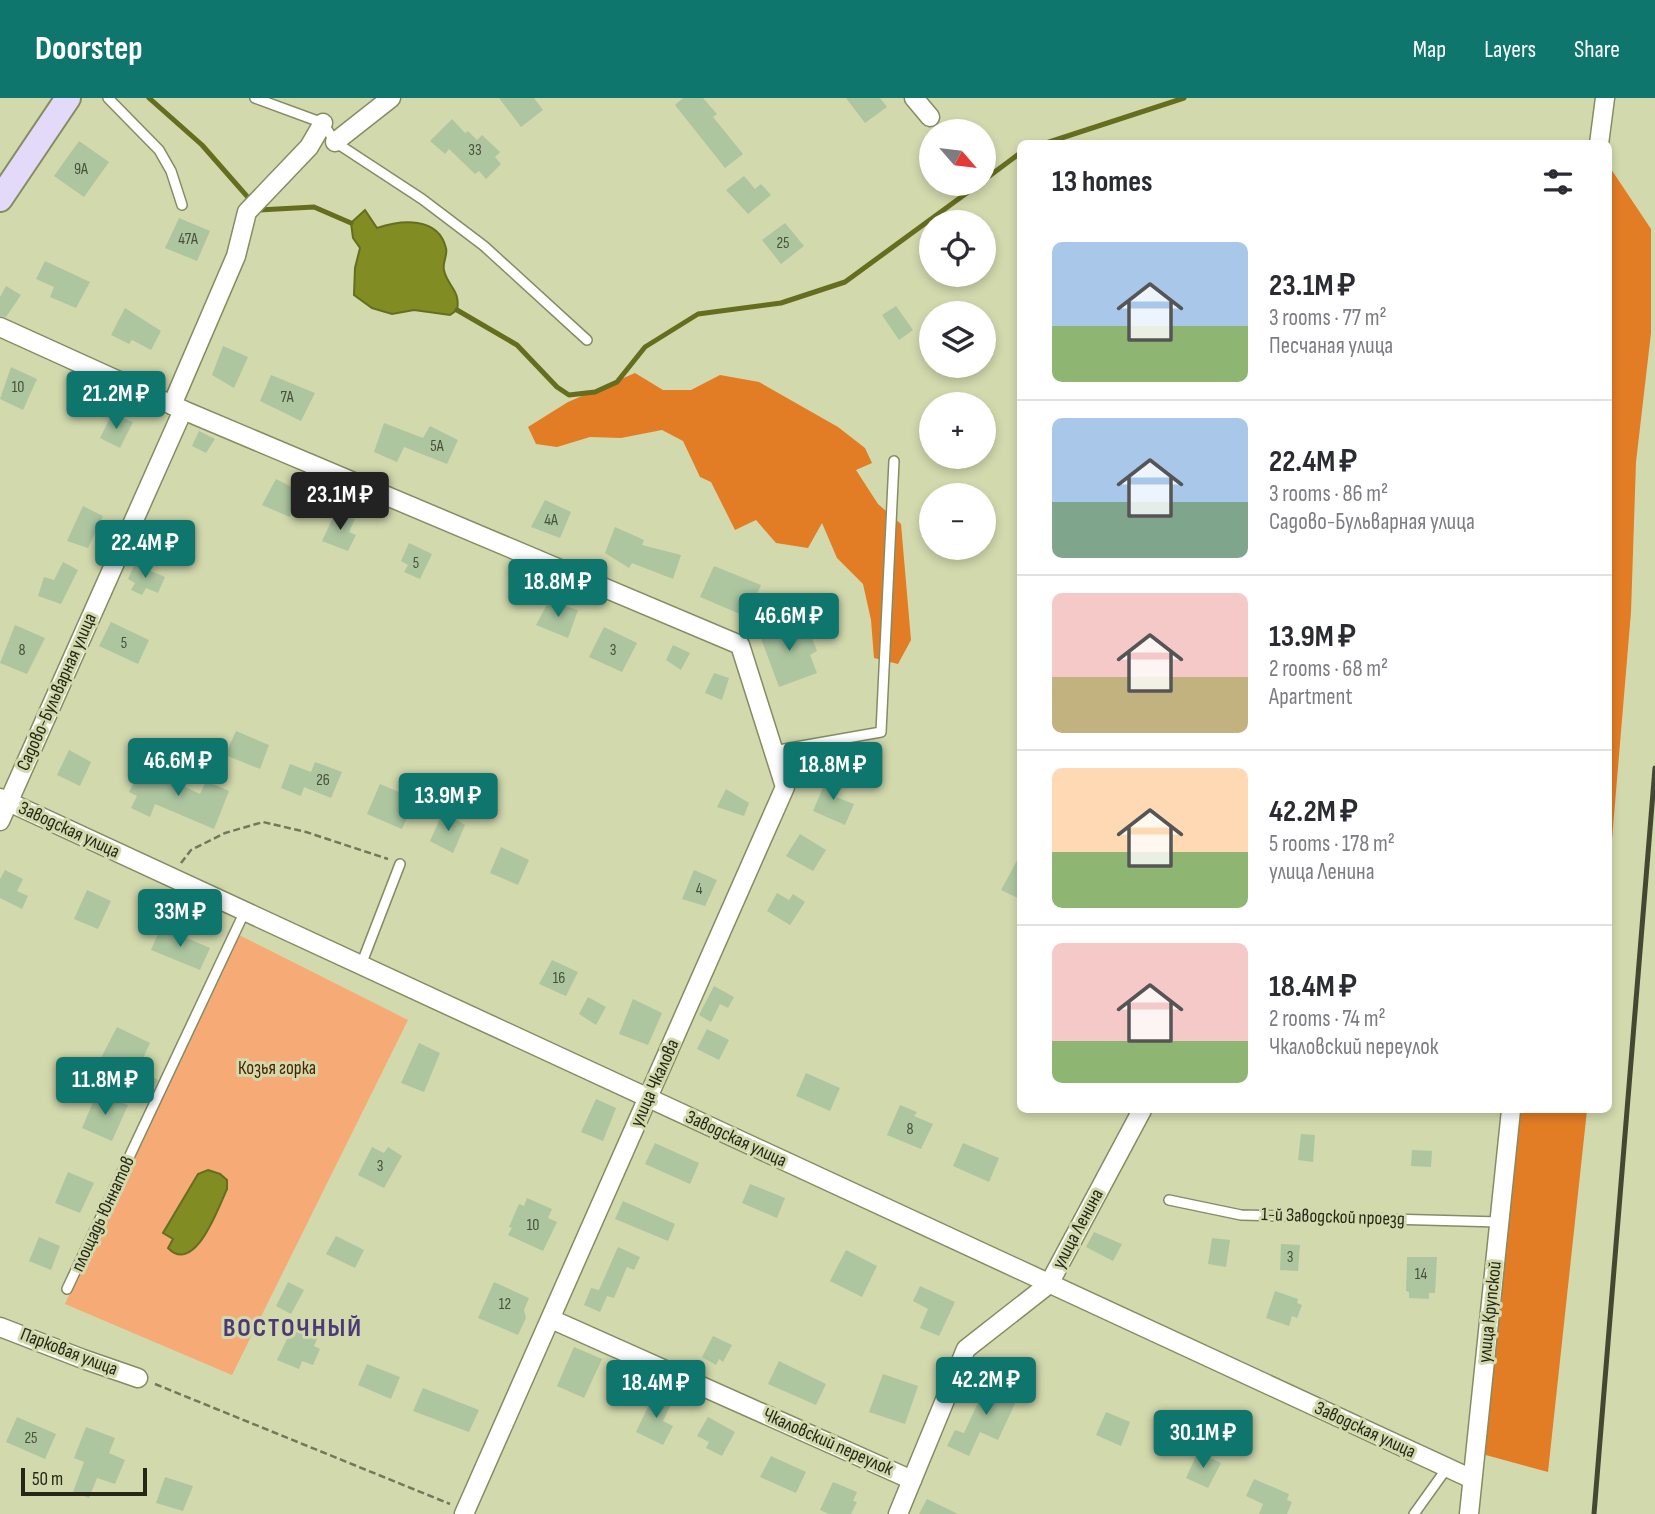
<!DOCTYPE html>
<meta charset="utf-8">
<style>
body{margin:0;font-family:"Sofia Sans Condensed",sans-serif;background:#f7f7f7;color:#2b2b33;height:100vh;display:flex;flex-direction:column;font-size:26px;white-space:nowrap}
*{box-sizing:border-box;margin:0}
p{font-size:23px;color:#7c7c81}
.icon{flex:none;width:38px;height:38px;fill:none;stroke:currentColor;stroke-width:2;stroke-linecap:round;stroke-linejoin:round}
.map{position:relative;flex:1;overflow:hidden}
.details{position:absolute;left:1017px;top:42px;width:595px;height:973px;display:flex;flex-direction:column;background:#fff;border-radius:10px;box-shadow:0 4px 10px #0003}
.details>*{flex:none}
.needle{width:46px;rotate:118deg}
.controls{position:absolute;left:919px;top:21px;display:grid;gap:14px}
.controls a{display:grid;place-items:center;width:77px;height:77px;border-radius:50%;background:#fff;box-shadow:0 4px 10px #0003;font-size:35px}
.scale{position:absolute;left:21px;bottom:18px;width:126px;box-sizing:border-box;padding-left:7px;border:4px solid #252817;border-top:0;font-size:19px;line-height:24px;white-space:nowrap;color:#252817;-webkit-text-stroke:5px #d2d9ad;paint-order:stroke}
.price{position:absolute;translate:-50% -60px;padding:0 16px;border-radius:7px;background:#0f766e;color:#fff;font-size:23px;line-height:46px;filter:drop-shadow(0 2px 4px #0008)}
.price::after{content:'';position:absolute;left:50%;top:42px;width:21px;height:16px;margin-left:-10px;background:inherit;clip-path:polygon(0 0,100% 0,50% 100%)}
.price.current{background:#222;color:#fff}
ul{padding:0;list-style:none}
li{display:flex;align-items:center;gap:21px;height:175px;padding:0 35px}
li+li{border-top:2px solid #e1e1e2}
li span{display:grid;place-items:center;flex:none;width:196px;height:140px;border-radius:10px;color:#555}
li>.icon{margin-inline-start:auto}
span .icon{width:84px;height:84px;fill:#fffc;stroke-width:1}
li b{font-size:30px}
h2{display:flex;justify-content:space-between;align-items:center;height:84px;padding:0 35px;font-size:30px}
header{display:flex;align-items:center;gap:42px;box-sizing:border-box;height:98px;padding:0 35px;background:#0f766e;color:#fff}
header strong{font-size:33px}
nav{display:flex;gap:38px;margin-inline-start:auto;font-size:24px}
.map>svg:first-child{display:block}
.green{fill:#f6aa75}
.forest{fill:#e27c25}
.water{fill:#818c23;stroke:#656e1f;stroke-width:2}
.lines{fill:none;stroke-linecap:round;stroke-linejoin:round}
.stream{stroke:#656e1f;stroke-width:5}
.building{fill:#adc6a0}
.lane-casing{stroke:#868c62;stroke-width:12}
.street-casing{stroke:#868c62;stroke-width:21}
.secondary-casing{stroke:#868c62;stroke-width:28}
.path{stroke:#73785b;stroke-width:2.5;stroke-dasharray:7 3.5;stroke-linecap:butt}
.lane{stroke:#fff;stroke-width:9}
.street{stroke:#fff;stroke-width:18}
.secondary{stroke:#e3dafa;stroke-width:24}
.rail{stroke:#444832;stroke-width:5}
.labels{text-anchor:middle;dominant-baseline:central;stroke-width:6;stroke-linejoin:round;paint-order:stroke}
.number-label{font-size:16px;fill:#475039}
.street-label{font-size:19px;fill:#252817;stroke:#d2d9ad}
.park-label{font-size:19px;fill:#4a2200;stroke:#d2d9ad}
.district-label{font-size:26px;font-weight:bold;letter-spacing:2px;fill:#4c3a77;stroke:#d2d9ad}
</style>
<header>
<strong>Doorstep</strong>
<nav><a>Map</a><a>Layers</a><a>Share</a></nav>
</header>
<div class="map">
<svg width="1655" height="1416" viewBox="0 0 1655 1416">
<rect width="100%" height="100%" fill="#d2d9ad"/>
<polygon class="green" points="233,834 408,922 232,1277 65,1206"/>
<g class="forest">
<polygon points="1611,71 1651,131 1651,235 1636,364 1631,514 1608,789 1608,90"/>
<polygon points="635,275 663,292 691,292 720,277 759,284 838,329 865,350 872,365 856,372 878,406 901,426 911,542 898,566 874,560 871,522 863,486 837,460 822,425 808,450 776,445 756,422 735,432 711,384 700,379 683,343 662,332 621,340 590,339 557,349 536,346 528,329 568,304"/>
<polygon points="1519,1012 1587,1012 1548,1374 1482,1356"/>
</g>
<g class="water">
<path d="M 365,112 L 377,130 C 401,122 438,118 446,150 C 448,157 442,165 444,172 C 447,188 461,192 457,212 L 450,217 L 414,212 L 392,216 L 372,210 L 354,197 L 355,170 L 360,150 L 353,140 L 351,125 Z"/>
<path d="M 208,1072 L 220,1076 L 227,1082 L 227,1091 C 219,1108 195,1178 168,1150 L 173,1141 L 163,1135 L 198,1076 Z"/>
</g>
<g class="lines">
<g class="stream">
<polyline points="149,0 202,47 259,112 314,109 351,125"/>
<polyline points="1043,46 1184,0"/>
<polyline points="984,82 1020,55"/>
<polyline points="457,212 517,247 557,289 569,297 595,294 617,284 645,249 698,216 781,205 845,184 979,86"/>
</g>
</g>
<g class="building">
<polygon points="499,0 534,0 543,12 521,29"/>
<polygon points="683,0 703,0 717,16 713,19 743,56 725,70 675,7"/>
<polygon points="846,0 880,0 887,9 865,25"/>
<polygon points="452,21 465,35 468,33 477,42 482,37 500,54 495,59 501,66 486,81 479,73 475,76 449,51 445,56 430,43"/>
<polygon points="79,43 109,64 84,99 54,78"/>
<polygon points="744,78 755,91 761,86 771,97 748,116 726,92"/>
<polygon points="179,120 210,133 197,163 165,150"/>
<polygon points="785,125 804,148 781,166 762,142"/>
<polygon points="45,163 90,184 76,210 50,199 54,189 36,181"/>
<polygon points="6,188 21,197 6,219 0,218 0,199"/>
<polygon points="896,208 913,232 899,242 882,217"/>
<polygon points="125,210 161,233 151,252 132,242 129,246 111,237"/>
<polygon points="223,248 248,259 234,290 212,277"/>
<polygon points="11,269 37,281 23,312 0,301"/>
<polygon points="271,277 315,295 301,323 260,303"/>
<polygon points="112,316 133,324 120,350 100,340"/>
<polygon points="384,325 423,340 430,328 458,342 447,366 404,349 397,364 374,354"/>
<polygon points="199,333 215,341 206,355 192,348"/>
<polygon points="276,381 302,394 290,419 262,407"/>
<polygon points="545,402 571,414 560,440 531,429"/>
<polygon points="83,408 103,418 88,450 67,443"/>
<polygon points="336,413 355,421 349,434 356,437 348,453 322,443"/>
<polygon points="615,429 644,442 642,447 681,457 673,481 632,465 629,470 605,455"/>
<polygon points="409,445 432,456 420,481 404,474 408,467 401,463"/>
<polygon points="63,464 78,472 61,506 38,498 44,479 54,482"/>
<polygon points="135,466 165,479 158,495 146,490 142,497 131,492 135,485 128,481"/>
<polygon points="714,468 761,487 747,519 700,499"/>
<polygon points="549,503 578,512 568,540 536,527"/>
<polygon points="798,521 805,541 812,540 817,553 810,557 817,575 779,589 759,535"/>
<polygon points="111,524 149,542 138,566 99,548"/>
<polygon points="15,527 45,540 27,576 0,565"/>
<polygon points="604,529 637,545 622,574 589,559"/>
<polygon points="673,547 690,555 681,572 666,562"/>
<polygon points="714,575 729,580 722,602 705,595"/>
<polygon points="236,633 269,647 260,671 225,657"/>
<polygon points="69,652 91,664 80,688 57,677"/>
<polygon points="315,664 342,674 331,700 304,689 301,698 281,690 290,666 311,674"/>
<polygon points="142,668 200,696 206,683 229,693 214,731 155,706 150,719 131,710 137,698 129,694"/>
<polygon points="828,678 843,684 836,699 854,706 845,727 813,713"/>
<polygon points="380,686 415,701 402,731 367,716"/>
<polygon points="726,691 749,705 744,718 717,709"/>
<polygon points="443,714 465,727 453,755 430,743"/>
<polygon points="800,736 826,752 813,773 786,758"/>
<polygon points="501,749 529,762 518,787 490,775"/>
<polygon points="1020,757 1020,801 1001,792"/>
<polygon points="5,772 23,781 17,793 28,798 22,811 0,800 0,781"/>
<polygon points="694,772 717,782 705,808 682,801"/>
<polygon points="87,792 111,803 98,831 74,821"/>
<polygon points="777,795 789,802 793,796 805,804 790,827 767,813"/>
<polygon points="161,829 210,850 200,872 151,852"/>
<polygon points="552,862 578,874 566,898 539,886"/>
<polygon points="714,888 734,899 728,910 720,906 711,924 699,917"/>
<polygon points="588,899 606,909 596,927 579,916"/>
<polygon points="633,901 662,915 648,947 619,936"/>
<polygon points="117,929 150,945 138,971 158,982 153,992 114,973 117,967 101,960"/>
<polygon points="707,931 729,942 719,962 697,951"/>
<polygon points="419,945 440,955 424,994 401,985"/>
<polygon points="806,975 840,990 830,1013 796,998"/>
<polygon points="97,995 128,1007 112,1043 82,1030"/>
<polygon points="596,1001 616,1010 603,1043 581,1034"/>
<polygon points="900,1007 917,1014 914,1018 933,1026 921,1051 887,1037"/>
<polygon points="1301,1036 1315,1037 1313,1064 1298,1062"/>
<polygon points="655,1045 699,1065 690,1086 645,1066"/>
<polygon points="963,1045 999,1060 989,1084 953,1068"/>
<polygon points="372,1049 384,1055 388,1049 402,1058 384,1090 358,1077"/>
<polygon points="1412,1052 1432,1053 1431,1069 1411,1068"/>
<polygon points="68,1074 94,1085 80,1115 55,1105"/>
<polygon points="750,1086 785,1100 777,1120 742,1105"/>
<polygon points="527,1100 552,1111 548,1120 557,1124 543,1153 508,1137 512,1130 509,1129 519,1106 524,1108"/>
<polygon points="623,1103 675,1126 668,1143 615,1121"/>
<polygon points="1094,1134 1122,1146 1113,1163 1086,1149"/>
<polygon points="336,1138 364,1152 355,1170 326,1156"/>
<polygon points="39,1139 60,1148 51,1172 29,1163"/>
<polygon points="1212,1140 1230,1142 1226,1169 1208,1166"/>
<polygon points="1281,1146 1300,1147 1298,1173 1280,1172"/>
<polygon points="618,1149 640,1159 634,1172 627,1169 614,1200 607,1198 600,1214 584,1207 591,1190 599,1192"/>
<polygon points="846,1152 877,1168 862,1199 830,1183"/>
<polygon points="1407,1159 1437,1159 1435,1195 1429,1195 1429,1201 1409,1200 1409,1194 1406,1193"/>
<polygon points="288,1184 304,1192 291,1216 276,1208"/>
<polygon points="494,1184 529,1200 524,1212 526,1220 518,1237 478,1220"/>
<polygon points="920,1188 955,1204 939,1238 920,1230 928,1211 913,1203"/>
<polygon points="1275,1193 1298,1201 1297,1205 1302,1207 1297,1220 1292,1218 1289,1228 1266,1220"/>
<polygon points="298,1218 322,1230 314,1248 320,1251 313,1267 302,1263 299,1271 277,1262"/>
<polygon points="713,1238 732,1247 723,1264 719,1261 716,1267 702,1259"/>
<polygon points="574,1249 602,1261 584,1300 557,1288"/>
<polygon points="779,1263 826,1286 816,1307 768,1286"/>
<polygon points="367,1266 400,1279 391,1301 358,1287"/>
<polygon points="883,1276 918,1288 905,1326 869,1314"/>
<polygon points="989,1281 1020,1295 998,1342 980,1334 969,1358 947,1348 955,1332 964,1335"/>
<polygon points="423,1290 479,1312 469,1334 413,1313"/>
<polygon points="655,1294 673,1302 663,1323 673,1328 663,1347 636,1334"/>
<polygon points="1106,1314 1130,1324 1121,1348 1096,1337"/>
<polygon points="17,1319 56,1336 45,1361 6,1344"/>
<polygon points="708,1319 735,1334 722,1358 706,1350 709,1344 697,1338"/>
<polygon points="86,1329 115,1340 109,1355 125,1362 115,1386 97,1380 89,1400 73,1394 84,1364 74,1360"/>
<polygon points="1198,1354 1221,1365 1208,1390 1186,1380"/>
<polygon points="771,1358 806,1374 796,1395 760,1379"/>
<polygon points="165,1379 193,1388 183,1413 156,1405"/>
<polygon points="1254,1381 1289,1396 1287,1402 1292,1404 1287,1416 1259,1416 1263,1406 1246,1398"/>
<polygon points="833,1384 857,1394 853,1403 857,1404 851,1416 829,1416 820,1412"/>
<polygon points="927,1401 958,1416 919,1416"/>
</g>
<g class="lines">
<g class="lane-casing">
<g id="lane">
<polyline points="108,0 159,52 171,73 182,107"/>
<polyline points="255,0 323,25 335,44 422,101 484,148 587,242"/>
<polyline points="773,653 881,634 894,363"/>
<polyline points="361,867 400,766"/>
<polyline points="1169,1102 1241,1117 1499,1124"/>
<polyline points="67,1191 245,813"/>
<polyline points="1414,1416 1447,1370"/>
</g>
</g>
<g class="street-casing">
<g id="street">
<polyline points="914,0 930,19"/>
<polyline points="335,44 391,0"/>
<polyline points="1599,46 1605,0"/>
<polyline points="0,229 183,312 740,547 785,689 464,1416"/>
<polyline points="172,307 236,158 247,114 309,49 323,25"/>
<polyline points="0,700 1472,1381"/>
<polyline points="0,723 183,312"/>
<polyline points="551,1221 912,1382"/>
<polyline points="0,1229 83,1261 138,1280"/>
<polyline points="898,1416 966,1251 1049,1186 1142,1012"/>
<polyline points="1469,1416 1511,1012"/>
</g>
</g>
<g class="secondary-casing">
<polyline id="secondary" points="0,101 68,0"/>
</g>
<g class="path">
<polyline points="181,765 191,752 225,735 263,724 306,734 388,761"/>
<polyline points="155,1286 450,1406"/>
</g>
<use href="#lane" class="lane"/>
<use href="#street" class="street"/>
<use href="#secondary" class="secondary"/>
<polyline class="rail" points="1594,1416 1655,670"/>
</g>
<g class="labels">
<g class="number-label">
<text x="475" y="52">33</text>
<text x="81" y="71">9А</text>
<text x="188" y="141">47А</text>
<text x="783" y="145">25</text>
<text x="18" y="289">10</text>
<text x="287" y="299">7А</text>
<text x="437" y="348">5А</text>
<text x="551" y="422">4А</text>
<text x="416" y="465">5</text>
<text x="124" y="545">5</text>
<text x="22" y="552">8</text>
<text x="613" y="552">3</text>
<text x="323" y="682">26</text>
<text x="699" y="791">4</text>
<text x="559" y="880">16</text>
<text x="910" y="1031">8</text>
<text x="380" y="1068">3</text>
<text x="533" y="1127">10</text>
<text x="1290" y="1159">3</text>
<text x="1421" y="1176">14</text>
<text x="505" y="1206">12</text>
<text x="31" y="1340">25</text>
</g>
<g class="street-label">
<text transform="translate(57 594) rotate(-66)">Садово-Бульварная улица</text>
<text transform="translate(69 732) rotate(25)">Заводская улица</text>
<text transform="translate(655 985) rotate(-66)">улица Чкалова</text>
<text transform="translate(736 1041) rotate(25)">Заводская улица</text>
<text transform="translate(103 1116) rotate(-65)">площадь Юннатов</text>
<text transform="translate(1333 1119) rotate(2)">1-й Заводской проезд</text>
<text transform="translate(1078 1131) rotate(-62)">улица Ленина</text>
<text transform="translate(1490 1214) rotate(-84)">улица Крупской</text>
<text transform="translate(69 1254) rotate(21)">Парковая улица</text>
<text transform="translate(1365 1332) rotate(25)">Заводская улица</text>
<text transform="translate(828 1344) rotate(24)">Чкаловский переулок</text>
</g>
<g class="park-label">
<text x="277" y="970">Козья горка</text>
</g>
<g class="district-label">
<text x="293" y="1230">ВОСТОЧНЫЙ</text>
</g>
</g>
</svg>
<div class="controls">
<a><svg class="needle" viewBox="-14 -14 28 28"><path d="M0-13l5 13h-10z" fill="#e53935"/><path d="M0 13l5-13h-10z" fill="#7c7c81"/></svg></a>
<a><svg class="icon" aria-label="locate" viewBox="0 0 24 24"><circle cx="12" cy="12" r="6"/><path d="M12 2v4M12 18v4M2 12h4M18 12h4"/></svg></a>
<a><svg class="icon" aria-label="layers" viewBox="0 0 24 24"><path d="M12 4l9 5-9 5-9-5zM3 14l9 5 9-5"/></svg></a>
<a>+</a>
<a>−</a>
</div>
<div class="scale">50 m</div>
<b class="price" style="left:116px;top:333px">21.2M ₽</b>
<b class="price current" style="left:340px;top:434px">23.1M ₽</b>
<b class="price" style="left:145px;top:482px">22.4M ₽</b>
<b class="price" style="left:558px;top:521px">18.8M ₽</b>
<b class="price" style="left:789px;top:555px">46.6M ₽</b>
<b class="price" style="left:178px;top:700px">46.6M ₽</b>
<b class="price" style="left:833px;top:704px">18.8M ₽</b>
<b class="price" style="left:448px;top:735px">13.9M ₽</b>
<b class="price" style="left:180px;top:851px">33M ₽</b>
<b class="price" style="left:105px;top:1019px">11.8M ₽</b>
<b class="price" style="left:986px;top:1319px">42.2M ₽</b>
<b class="price" style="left:656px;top:1322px">18.4M ₽</b>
<b class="price" style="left:1203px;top:1372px">30.1M ₽</b>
<section class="details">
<h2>13 homes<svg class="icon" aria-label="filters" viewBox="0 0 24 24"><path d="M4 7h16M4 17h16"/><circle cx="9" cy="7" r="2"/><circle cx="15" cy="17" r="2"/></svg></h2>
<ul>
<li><span style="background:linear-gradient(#a9c7e8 60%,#8fb573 0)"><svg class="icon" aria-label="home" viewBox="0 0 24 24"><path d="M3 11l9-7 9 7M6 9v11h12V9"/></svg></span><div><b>23.1M ₽</b><p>3 rooms · 77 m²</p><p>Песчаная улица</p></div></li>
<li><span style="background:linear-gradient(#a9c7e8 60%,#7fa58c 0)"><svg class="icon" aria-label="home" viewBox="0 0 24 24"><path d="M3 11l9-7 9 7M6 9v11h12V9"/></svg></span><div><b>22.4M ₽</b><p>3 rooms · 86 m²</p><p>Садово-Бульварная улица</p></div></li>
<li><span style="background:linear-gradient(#f6c9c9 60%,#c2b280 0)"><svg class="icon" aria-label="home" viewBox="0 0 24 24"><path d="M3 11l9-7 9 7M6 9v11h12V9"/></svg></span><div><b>13.9M ₽</b><p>2 rooms · 68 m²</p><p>Apartment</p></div></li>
<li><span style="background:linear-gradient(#ffd9b3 60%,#8fb573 0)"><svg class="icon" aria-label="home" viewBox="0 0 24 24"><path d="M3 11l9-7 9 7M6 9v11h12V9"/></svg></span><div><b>42.2M ₽</b><p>5 rooms · 178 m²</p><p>улица Ленина</p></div></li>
<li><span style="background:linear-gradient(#f6c9c9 70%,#8fb573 0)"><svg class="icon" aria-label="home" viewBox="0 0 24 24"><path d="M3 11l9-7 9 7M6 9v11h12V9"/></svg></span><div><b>18.4M ₽</b><p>2 rooms · 74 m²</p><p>Чкаловский переулок</p></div></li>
</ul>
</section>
</div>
